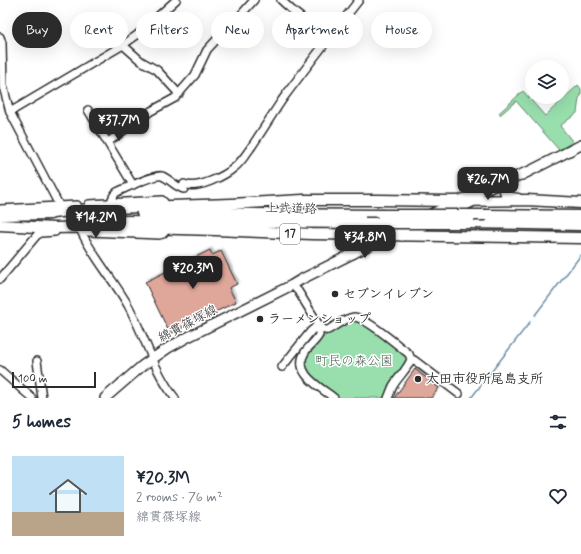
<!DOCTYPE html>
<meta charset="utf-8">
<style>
body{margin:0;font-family:Mynerve,"Klee One",sans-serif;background:#f2f2f3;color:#1f2937;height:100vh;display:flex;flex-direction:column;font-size:15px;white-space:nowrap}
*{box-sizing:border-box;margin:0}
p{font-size:13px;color:#747a83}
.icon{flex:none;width:22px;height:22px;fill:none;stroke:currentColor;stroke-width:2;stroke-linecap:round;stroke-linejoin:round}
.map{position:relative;height:398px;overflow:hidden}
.sheet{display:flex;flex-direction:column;background:#fff;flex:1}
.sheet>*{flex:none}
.top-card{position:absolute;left:12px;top:12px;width:557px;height:36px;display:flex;gap:8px}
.tools{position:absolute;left:525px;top:60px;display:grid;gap:8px}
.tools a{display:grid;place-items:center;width:44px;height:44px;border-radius:50%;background:#fff;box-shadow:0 4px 16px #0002;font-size:20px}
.scale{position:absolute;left:12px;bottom:10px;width:84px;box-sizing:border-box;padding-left:4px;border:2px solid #2b2b2b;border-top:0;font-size:11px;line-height:14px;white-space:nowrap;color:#2b2b2b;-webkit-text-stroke:3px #fff;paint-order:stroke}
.price{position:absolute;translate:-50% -34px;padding:0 9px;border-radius:8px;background:#2b2b2b;color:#fff;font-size:13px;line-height:26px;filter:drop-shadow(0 1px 2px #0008)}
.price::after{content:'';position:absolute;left:50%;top:24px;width:12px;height:9px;margin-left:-6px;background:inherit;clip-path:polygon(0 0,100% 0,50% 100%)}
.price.selected{background:#222;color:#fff}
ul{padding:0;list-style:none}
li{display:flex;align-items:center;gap:12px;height:100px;padding:0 12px}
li+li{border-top:1px solid #e0e1e3}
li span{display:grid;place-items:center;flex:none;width:112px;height:80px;border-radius:0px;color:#555}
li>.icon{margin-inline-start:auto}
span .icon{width:48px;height:48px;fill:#fffc;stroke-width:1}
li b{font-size:17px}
h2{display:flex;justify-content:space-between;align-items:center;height:48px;padding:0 12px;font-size:17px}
.tag{padding:0 14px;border-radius:18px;background:#fff;box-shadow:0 4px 16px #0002;font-size:14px;line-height:36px}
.tag.selected{background:#2b2b2b;color:#fff}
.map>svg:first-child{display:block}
.green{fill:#98dfad;stroke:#62856c}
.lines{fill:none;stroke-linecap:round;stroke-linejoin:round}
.stream{stroke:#6c8fa6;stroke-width:1.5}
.building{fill:#dfa69a;stroke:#2b2b2b;filter:url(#shadow)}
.minor-casing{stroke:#2b2b2b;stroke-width:10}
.major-casing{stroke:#2b2b2b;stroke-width:12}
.highway-casing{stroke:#2b2b2b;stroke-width:13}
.minor{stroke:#fff;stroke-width:7}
.major{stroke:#fff;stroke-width:9}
.highway{stroke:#fff;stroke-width:10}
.highway-bridge-casing{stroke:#2b2b2b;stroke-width:13;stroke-linecap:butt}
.highway-bridge{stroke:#fff;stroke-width:10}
.poi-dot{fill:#2b2b2b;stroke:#fff;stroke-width:1.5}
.labels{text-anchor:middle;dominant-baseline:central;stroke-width:3;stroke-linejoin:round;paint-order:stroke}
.shield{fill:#fff;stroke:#6b6b6b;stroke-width:1}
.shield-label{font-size:12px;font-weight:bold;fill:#2b2b2b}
.street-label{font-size:13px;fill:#2b2b2b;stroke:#fff}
.poi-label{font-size:13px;font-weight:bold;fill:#2b2b2b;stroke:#fff;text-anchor:start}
.park-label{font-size:13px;fill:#4c6152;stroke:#fff}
</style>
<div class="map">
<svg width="581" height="398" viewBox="0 0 581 398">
<defs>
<filter id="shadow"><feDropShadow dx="2" dy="-2" stdDeviation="1" flood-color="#0004"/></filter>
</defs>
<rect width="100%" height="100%" fill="#fff"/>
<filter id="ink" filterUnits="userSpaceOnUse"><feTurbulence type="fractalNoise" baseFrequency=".025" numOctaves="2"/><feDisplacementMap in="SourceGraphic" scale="8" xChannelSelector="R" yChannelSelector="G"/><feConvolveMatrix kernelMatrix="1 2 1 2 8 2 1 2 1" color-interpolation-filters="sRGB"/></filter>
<g filter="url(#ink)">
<g class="green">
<polygon points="578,85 581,89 581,96 579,98 577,113 560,126 573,142 559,150 516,101 500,115 499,113 523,91 545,116"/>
<path d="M 351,321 L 357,321 L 364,323 L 405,354 L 407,358 L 406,362 L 389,385 L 387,394 L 384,398 L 338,398 L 310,376 C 306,372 304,364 305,358 C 310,343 337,327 351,321 Z"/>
</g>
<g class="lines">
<g class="stream">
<polyline points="535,315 581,255"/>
<polyline points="471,398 530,322"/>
</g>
</g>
<g class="building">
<polygon points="210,250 212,255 221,251 237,284 229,288 236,302 170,334 145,282"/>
<polygon points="415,369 439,388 431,398 394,398"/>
</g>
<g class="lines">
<g class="minor-casing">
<g id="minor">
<polyline points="281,0 294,12 328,39"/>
<polyline points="0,37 2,43 3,86 10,112 58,203 59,207"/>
<polyline points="123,45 141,61 157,70 179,94"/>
<polyline points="88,110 133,185"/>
<polyline points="10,112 123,45 137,35 176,0"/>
<polyline points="108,142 151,111 175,98 195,75 207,50 217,39 231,26 254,0"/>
<path d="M 111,203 C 112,198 113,195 117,192 C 126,188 154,174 162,176 C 170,179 175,187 184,189 L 184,184 C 197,190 225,176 235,167 C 242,161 247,153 252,146 C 262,131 272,115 282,100 C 307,66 333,33 359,0"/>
<polyline points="89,204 162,200 164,202 165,206"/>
<polyline points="0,209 77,205"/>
<path d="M 81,231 C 94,259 115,281 129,307 C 145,337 154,371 175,398"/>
<polyline points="89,232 159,235 163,234 167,229"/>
<polyline points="0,279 37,235 41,233 55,232"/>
<path d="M 292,285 L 298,291 L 319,325 C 322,328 324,331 328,330 C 335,326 345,318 354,317 C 365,317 399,346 409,354 L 411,359 C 408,369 398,377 393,386 C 391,390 390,394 388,398"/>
<path d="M 316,326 L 319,332 L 319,335 C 316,341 309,346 305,352 C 292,373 320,387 334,398"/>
<polyline points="411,359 414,360 459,394"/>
<polyline points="37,361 42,398"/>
<polyline points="282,367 311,331 316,327"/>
<polyline points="0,370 32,398"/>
</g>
</g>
<g class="major-casing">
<g id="major">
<polyline points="522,175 581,145"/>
<polyline points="429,215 459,201 527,172"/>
<polyline points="445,215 472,202"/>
<polyline points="402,236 429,223"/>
<polyline points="105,398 142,366 168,348 186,338 292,285 302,279 414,223"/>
</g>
</g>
<g class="highway-casing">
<g id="highway">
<path d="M 508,183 L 505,186 C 504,196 509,198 518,199"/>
<polyline points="142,213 382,215"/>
<polyline points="44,214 78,210 112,208 231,204 303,200 378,200 450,201 527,200 581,203"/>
<polyline points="0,215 50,214"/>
<polyline points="486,215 581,216"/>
<polyline points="115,221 365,223"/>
<polyline points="470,223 581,225"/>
<polyline points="0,225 54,228 105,227 216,230 312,234 581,238"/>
<polyline points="342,238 347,238 354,241 356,247 353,253"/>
</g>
</g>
<use href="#minor" class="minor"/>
<use href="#major" class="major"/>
<use href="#highway" class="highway"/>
<g class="highway-bridge-casing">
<g id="highway-bridge">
<polyline points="382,215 486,215"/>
<polyline points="365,223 470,223"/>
</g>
</g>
<use href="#highway-bridge" class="highway-bridge"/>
</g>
</g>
<g class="poi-dot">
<circle cx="335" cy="294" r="4"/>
<circle cx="260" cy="319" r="4"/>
<circle cx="418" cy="379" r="4"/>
</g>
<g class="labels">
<rect class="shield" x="280" y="224" width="20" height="20" rx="3"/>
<g class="shield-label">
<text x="290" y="234">17</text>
</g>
<g class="street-label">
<text transform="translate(291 209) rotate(1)">上武道路</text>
<text transform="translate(188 324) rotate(-28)">綿貫篠塚線</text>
</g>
<g class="poi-label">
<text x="343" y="294">セブンイレブン</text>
<text x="268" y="319">ラーメンショップ</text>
<text x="426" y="379">太田市役所尾島支所</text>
</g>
<g class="park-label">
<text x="354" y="361">町民の森公園</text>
</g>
</g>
</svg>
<div class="tools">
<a><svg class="icon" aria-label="layers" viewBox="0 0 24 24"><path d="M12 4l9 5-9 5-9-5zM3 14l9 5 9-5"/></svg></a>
</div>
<div class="scale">100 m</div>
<b class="price" style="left:119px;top:142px">¥37.7M</b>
<b class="price" style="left:488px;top:201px">¥26.7M</b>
<b class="price" style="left:96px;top:239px">¥14.2M</b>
<b class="price" style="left:365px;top:259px">¥34.8M</b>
<b class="price selected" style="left:193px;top:290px">¥20.3M</b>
<div class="top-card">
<a class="tag selected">Buy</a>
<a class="tag">Rent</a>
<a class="tag">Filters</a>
<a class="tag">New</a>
<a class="tag">Apartment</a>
<a class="tag">House</a>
</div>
</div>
<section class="sheet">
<h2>5 homes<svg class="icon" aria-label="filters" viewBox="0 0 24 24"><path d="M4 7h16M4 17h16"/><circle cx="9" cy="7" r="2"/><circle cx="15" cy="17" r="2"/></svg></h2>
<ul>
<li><span style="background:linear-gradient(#bfe0f5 70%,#b9a48a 0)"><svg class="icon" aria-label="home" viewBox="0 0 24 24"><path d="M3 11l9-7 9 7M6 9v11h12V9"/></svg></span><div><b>¥20.3M</b><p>2 rooms · 76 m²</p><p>綿貫篠塚線</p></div><svg class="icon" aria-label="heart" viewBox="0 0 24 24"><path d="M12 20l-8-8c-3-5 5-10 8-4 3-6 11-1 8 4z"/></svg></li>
</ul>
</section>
